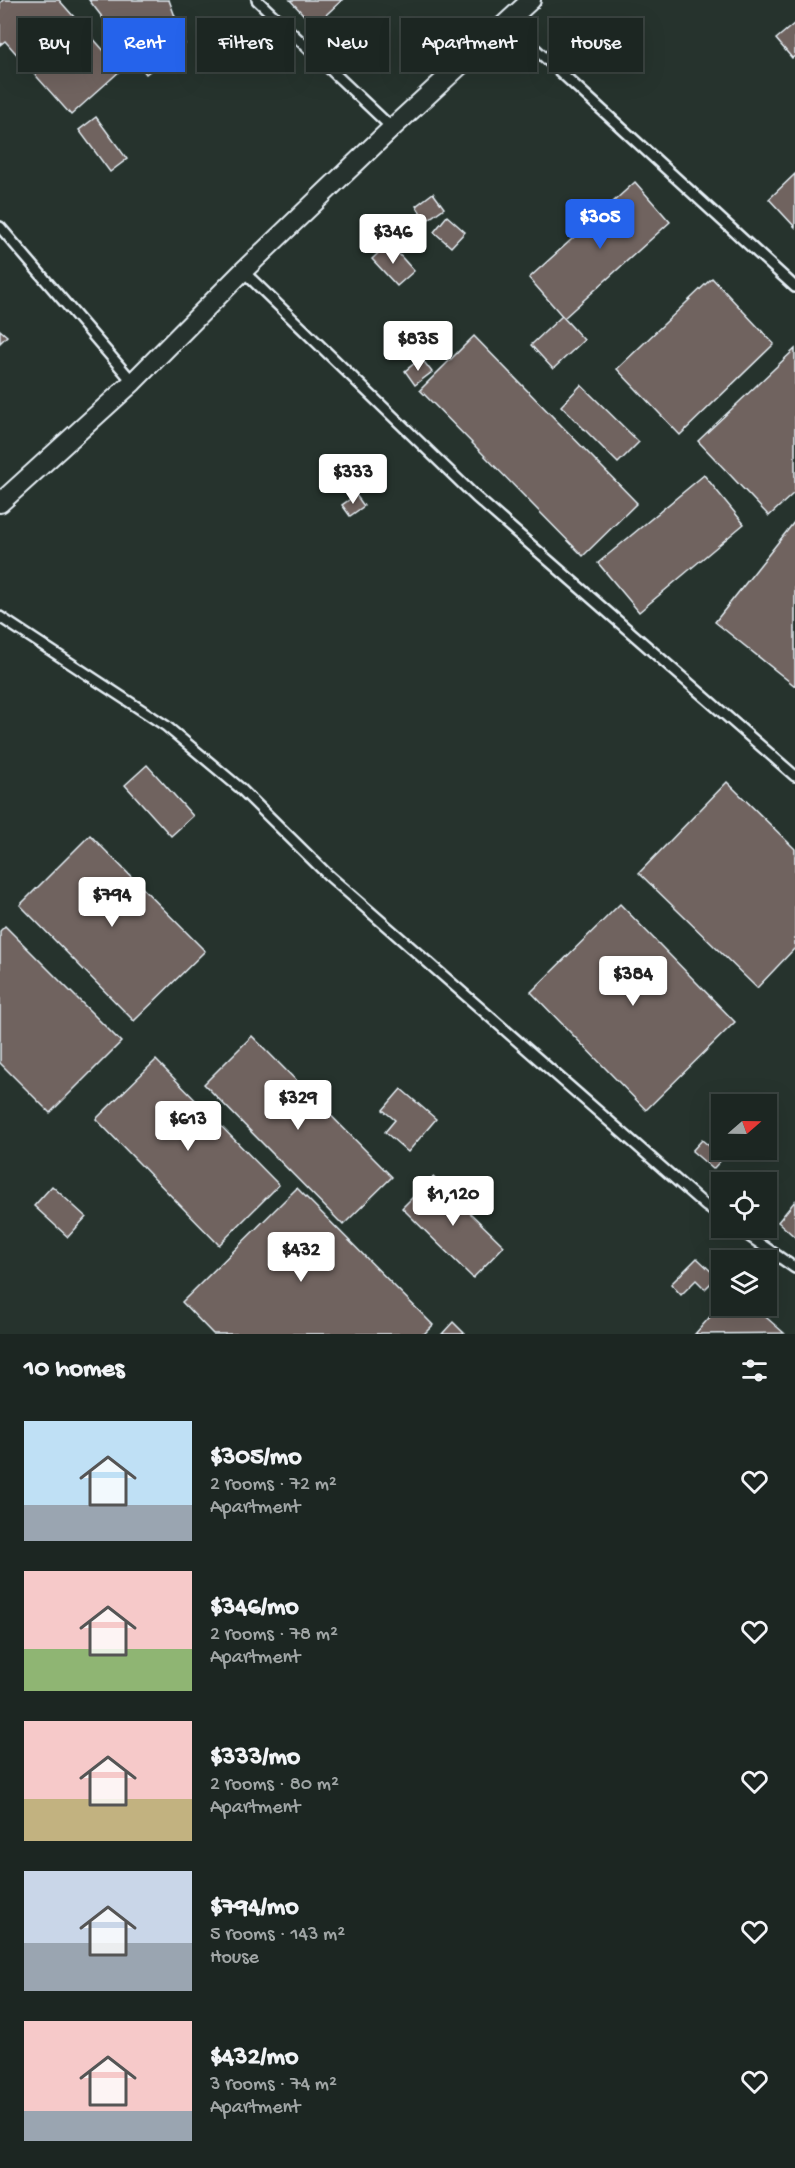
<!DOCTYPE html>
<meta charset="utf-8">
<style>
body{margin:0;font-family:"Gochi Hand",sans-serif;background:#252e2a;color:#f1f3f6;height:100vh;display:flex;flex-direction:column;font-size:22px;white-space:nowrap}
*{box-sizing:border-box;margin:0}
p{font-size:20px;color:#a0a5a5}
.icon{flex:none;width:33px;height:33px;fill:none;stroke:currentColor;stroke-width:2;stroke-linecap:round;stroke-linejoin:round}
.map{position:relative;height:1334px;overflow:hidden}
.side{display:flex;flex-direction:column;background:#1c2622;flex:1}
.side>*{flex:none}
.banner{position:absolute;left:18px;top:18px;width:759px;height:54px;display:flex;gap:12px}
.needle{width:39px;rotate:70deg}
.tools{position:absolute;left:711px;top:1094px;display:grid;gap:12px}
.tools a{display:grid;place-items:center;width:66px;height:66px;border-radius:0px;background:#1c2622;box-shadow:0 6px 24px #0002,0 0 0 2px #3a4340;font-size:30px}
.price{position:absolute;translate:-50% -51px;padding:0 14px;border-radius:6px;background:#fff;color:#222;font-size:20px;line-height:39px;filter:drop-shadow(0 2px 3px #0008)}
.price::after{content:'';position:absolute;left:50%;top:36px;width:18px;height:14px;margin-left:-9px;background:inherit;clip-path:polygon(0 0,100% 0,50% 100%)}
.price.selected{background:#2563eb;color:#fff}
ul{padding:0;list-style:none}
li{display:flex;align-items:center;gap:18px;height:150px;padding:0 24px}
li span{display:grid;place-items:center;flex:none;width:168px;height:120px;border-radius:0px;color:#555}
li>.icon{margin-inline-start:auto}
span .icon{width:72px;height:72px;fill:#fffc;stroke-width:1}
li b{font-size:26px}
h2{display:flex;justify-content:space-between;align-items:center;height:72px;padding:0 24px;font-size:26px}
.chip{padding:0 21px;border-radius:0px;background:#1c2622;box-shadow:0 6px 24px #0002,0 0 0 2px #3a4340;font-size:21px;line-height:54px}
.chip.selected{background:#2563eb;color:#fff}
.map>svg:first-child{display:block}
.building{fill:#6f635e;stroke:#e8f1f8;stroke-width:1.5}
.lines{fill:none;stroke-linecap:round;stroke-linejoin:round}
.lane-casing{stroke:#e8f1f8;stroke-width:14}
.street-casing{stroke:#e8f1f8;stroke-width:22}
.lane{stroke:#26332d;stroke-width:9}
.street{stroke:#26332d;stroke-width:18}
</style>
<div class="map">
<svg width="795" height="1334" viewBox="0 0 795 1334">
<rect width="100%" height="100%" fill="#26332d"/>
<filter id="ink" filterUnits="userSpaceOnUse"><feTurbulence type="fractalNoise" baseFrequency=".0167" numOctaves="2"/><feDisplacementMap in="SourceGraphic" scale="12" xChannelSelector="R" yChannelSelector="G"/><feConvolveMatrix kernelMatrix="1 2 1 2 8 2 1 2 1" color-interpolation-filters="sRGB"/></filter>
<g filter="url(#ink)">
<g class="building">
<polygon points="3,0 59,0 121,70 71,115 5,41 0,45 0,3"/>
<polygon points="89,0 169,0 185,44 146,74"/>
<polygon points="290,0 342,0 314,26"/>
<polygon points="795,23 795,56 792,58 776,39"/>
<polygon points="96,117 127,159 110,172 79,130"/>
<polygon points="795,174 795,227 769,199"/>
<polygon points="635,182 670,222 564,318 529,278"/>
<polygon points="433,193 444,208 426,221 416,206"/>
<polygon points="447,216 465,232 451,247 434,232"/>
<polygon points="389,243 414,271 397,286 372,259"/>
<polygon points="712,278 774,344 680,435 617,369"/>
<polygon points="562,316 584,340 553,369 531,345"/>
<polygon points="0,330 7,336 0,343"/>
<polygon points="474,336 637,503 583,556 420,390"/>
<polygon points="795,349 795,492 769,516 698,441"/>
<polygon points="421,358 432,372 415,385 405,371"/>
<polygon points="581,385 639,442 618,463 561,406"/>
<polygon points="704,475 744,524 639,612 598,563"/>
<polygon points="356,495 364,506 350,516 342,505"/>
<polygon points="795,521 795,686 715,622"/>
<polygon points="147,765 193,816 171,836 125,785"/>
<polygon points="727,782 795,849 795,948 757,988 639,873"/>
<polygon points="90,835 205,951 134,1021 20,905"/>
<polygon points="620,904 735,1022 646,1110 531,992"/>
<polygon points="5,926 121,1042 50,1113 0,1063 0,931"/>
<polygon points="252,1036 392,1177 343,1225 204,1084"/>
<polygon points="156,1060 279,1185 219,1245 96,1119"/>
<polygon points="401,1089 436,1119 408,1152 385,1132 395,1120 383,1110"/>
<polygon points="702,1140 723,1158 713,1169 692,1151"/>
<polygon points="433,1177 504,1246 473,1278 402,1208"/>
<polygon points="52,1186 86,1217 68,1237 34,1206"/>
<polygon points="297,1188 433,1325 424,1334 213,1334 182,1302"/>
<polygon points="795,1201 795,1237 778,1222"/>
<polygon points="697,1258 717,1277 705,1289 696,1280 681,1295 671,1284"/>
<polygon points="722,1303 722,1305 752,1305 784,1333 695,1334"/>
<polygon points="453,1322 465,1334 442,1334"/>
</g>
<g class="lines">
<g class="lane-casing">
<g id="lane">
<polyline points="257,0 392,128"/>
<polyline points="507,23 795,287"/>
<polyline points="0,227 133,382"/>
<polyline points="243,271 476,497 795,776"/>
<polyline points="0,617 166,726 240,788 327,874 706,1206 722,1217"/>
<polyline points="736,1227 795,1268"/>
</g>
</g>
<g class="street-casing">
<polyline id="street" points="0,503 133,382 243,271 392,128 531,0"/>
</g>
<use href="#lane" class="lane"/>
<use href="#street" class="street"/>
</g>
</g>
</svg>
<div class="tools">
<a><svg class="needle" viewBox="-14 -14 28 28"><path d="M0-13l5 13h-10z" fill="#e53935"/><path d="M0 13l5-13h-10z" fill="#a0a5a5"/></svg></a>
<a><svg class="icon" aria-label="locate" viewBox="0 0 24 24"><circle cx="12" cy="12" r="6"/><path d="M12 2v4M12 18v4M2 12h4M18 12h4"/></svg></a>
<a><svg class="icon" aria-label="layers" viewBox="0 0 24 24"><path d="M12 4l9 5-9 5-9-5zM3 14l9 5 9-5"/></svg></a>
</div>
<b class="price selected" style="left:600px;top:250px">$305</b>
<b class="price" style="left:393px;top:265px">$346</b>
<b class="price" style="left:418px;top:372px">$835</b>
<b class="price" style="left:353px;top:505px">$333</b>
<b class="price" style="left:112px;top:928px">$794</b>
<b class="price" style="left:633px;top:1007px">$384</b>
<b class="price" style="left:298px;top:1131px">$329</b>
<b class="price" style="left:188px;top:1152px">$613</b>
<b class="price" style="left:453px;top:1227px">$1,120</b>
<b class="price" style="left:301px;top:1283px">$432</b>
<div class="banner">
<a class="chip">Buy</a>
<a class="chip selected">Rent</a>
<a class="chip">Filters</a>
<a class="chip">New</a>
<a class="chip">Apartment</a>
<a class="chip">House</a>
</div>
</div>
<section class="side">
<h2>10 homes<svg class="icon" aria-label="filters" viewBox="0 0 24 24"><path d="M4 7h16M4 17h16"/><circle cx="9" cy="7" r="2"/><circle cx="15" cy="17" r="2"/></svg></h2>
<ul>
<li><span style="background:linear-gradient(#bfe0f5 70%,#9aa5b1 0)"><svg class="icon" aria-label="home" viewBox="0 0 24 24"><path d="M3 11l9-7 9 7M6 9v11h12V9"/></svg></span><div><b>$305/mo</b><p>2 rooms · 72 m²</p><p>Apartment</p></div><svg class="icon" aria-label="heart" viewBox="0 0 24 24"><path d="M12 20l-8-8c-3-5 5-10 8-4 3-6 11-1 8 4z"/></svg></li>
<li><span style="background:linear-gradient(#f6c9c9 65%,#8fb573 0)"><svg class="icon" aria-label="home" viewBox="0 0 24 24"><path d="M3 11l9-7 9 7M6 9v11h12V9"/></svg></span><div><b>$346/mo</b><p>2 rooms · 78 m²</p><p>Apartment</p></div><svg class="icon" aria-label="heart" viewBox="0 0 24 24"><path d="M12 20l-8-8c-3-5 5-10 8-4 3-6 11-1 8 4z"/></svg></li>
<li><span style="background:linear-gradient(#f6c9c9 65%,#c2b280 0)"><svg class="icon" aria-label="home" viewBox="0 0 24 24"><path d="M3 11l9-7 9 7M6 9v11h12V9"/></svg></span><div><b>$333/mo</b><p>2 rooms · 80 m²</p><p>Apartment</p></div><svg class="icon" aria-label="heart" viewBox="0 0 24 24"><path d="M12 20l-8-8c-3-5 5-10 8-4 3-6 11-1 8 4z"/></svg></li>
<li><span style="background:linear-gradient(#c9d6e8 60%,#9aa5b1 0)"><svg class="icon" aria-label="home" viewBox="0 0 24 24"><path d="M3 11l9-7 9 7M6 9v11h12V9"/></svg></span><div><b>$794/mo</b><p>5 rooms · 143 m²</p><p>House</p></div><svg class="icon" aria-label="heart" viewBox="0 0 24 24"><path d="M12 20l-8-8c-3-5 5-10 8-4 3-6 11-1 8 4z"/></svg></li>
<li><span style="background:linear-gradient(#f6c9c9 75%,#9aa5b1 0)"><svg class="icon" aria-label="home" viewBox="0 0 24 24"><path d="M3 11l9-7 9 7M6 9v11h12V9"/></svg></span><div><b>$432/mo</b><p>3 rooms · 74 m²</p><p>Apartment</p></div><svg class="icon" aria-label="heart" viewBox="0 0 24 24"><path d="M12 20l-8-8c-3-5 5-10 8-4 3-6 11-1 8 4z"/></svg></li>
</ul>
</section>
